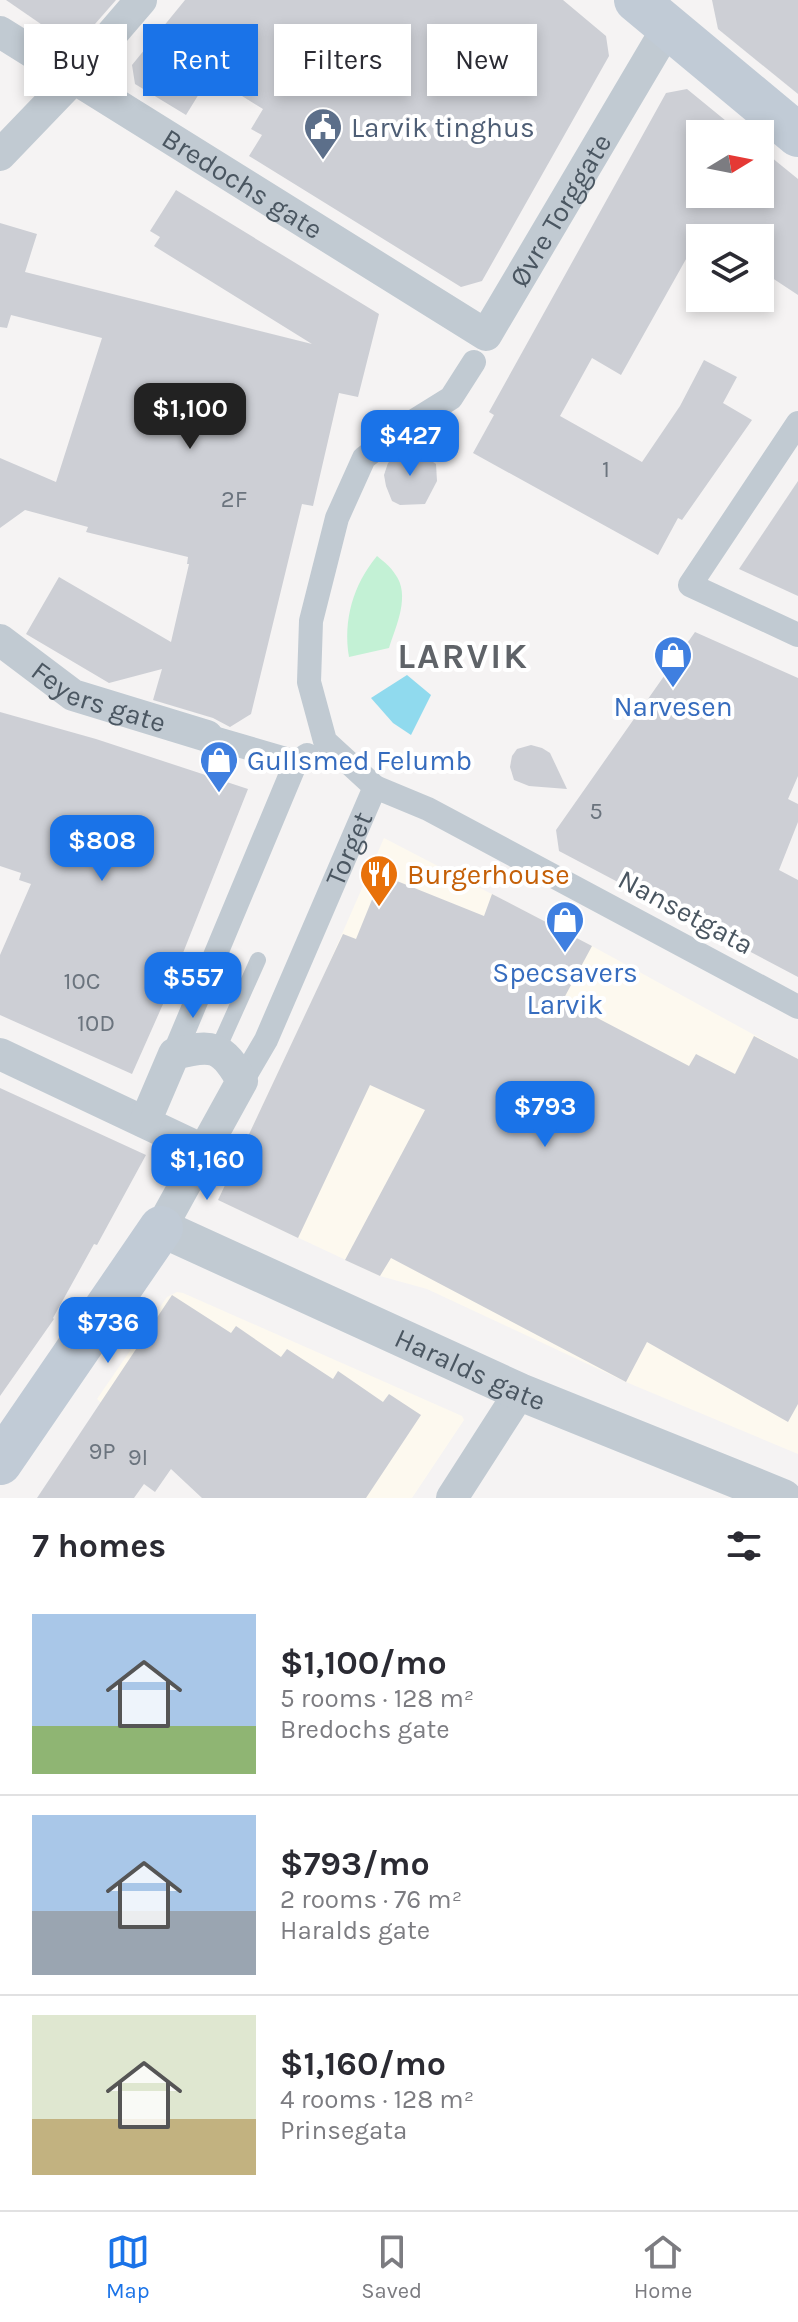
<!DOCTYPE html>
<meta charset="utf-8">
<style>
body{margin:0;font-family:Karla,sans-serif;background:#f7f7f7;color:#2b2b33;height:100vh;display:flex;flex-direction:column;font-size:30px;white-space:nowrap}
*{box-sizing:border-box;margin:0}
p{font-size:26px;color:#7c7c81}
.icon{flex:none;width:44px;height:44px;fill:none;stroke:currentColor;stroke-width:2;stroke-linecap:round;stroke-linejoin:round}
.map{position:relative;height:1498px;overflow:hidden}
.drawer{display:flex;flex-direction:column;background:#fff;flex:1}
.drawer>*{flex:none}
.banner{position:absolute;left:24px;top:24px;width:750px;height:72px;display:flex;gap:16px}
.needle{width:52px;rotate:80deg}
.controls{position:absolute;left:686px;top:120px;display:grid;gap:16px}
.controls a{display:grid;place-items:center;width:88px;height:88px;border-radius:0px;background:#fff;box-shadow:0 4px 12px #0003;font-size:40px}
.price{position:absolute;translate:-50% -68px;padding:0 18px;border-radius:16px;background:#1a73e8;color:#fff;font-size:26px;line-height:52px;filter:drop-shadow(0 2px 4px #0008)}
.price::after{content:'';position:absolute;left:50%;top:48px;width:24px;height:18px;margin-left:-12px;background:inherit;clip-path:polygon(0 0,100% 0,50% 100%)}
.price.active{background:#222;color:#fff}
ul{padding:0;list-style:none}
li{display:flex;align-items:center;gap:24px;height:200px;padding:0 32px}
li+li{border-top:2px solid #e1e1e2}
li span{display:grid;place-items:center;flex:none;width:224px;height:160px;border-radius:0px;color:#555}
li>.icon{margin-inline-start:auto}
span .icon{width:96px;height:96px;fill:#fffc;stroke-width:1}
li b{font-size:34px}
h2{display:flex;justify-content:space-between;align-items:center;height:96px;padding:0 32px;font-size:34px}
.tag{padding:0 28px;border-radius:0px;background:#fff;box-shadow:0 4px 12px #0003;font-size:28px;line-height:72px}
.tag.active{background:#1a73e8;color:#fff}
.menu{display:flex;justify-content:space-around;align-items:center;height:112px;border-top:2px solid #e1e1e2;background:#fff;font-size:22px;color:#7c7c81}
.menu a{display:grid;justify-items:center;gap:4px}
.menu .active{color:#1a73e8}
.map>svg:first-child{display:block}
.commercial{fill:#fdf9ef}
.green{fill:#c3f1d5}
.water{fill:#90daee}
.building{fill:#cdcfd5}
.lines{fill:none;stroke-linecap:round;stroke-linejoin:round}
.service{stroke:#c1cad2;stroke-width:16}
.pedestrian{stroke:#c1cad2;stroke-width:24}
.minor{stroke:#c1cad2;stroke-width:32}
.tertiary{stroke:#c1cad2;stroke-width:38}
.secondary{stroke:#c1cbd6;stroke-width:44}
.labels{text-anchor:middle;dominant-baseline:central;stroke-width:8;stroke-linejoin:round;paint-order:stroke}
.number-label{font-size:24px;fill:#6b747e}
.service-label{font-size:28px;fill:#4e5e75;stroke:#fff;text-anchor:start}
.street-label{font-size:28px;fill:#4a5661;stroke:#fff}
.shop-label{font-size:28px;fill:#366cbe;stroke:#fff}
.food-label{font-size:28px;fill:#c56008;stroke:#fff;text-anchor:start}
.district-label{font-size:36px;font-weight:bold;letter-spacing:2px;fill:#5f6368;stroke:#fff}
</style>
<div class="map">
<svg width="798" height="1498" viewBox="0 0 798 1498">
<rect width="100%" height="100%" fill="#f5f3f3"/>
<g class="commercial">
<polygon points="384,838 592,946 798,1059 798,1454 626,1382 427,1289 380,1276 218,1200 324,975"/>
<polygon points="177,1292 183,1293 462,1416 464,1420 412,1498 203,1498 97,1399 167,1297"/>
</g>
<path class="green" d="M 377,556 C 383,561 391,567 395,574 C 411,595 396,626 389,648 L 349,657 C 343,620 353,585 377,556 Z"/>
<polygon class="water" points="407,675 431,695 411,735 393,723 371,698"/>
<g class="building">
<polygon points="6,0 116,0 95,24 51,31"/>
<polygon points="185,0 563,0 606,36 609,56 482,281 461,287 249,156 262,135 251,129 263,109 210,76 186,115 135,84 132,65"/>
<polygon points="712,0 798,0 798,94 718,29"/>
<polygon points="687,89 742,134 700,134 700,194 760,194 760,148 798,179 798,295 760,270 760,238 700,238 700,258 690,252 621,375 592,358 560,416 642,462 680,406 704,360 737,377 723,403 752,420 682,520 678,518 658,555 473,453 494,415 489,412 666,93"/>
<polygon points="176,190 379,314 358,397 339,393 313,506 302,504 251,714 230,727 213,718 153,700 162,669 109,683 26,634 59,577 171,642 189,564 187,564 188,557 86,532 88,527 25,510 0,528 0,458 56,482 102,338 11,315 7,328 0,327 0,223 37,234 25,272 312,344 154,246 160,237 150,231"/>
<polygon points="408,451 420,453 436,464 437,481 425,504 400,505 392,501 386,486 384,475 388,463 397,455"/>
<polygon points="798,481 798,596 739,569"/>
<polygon points="695,632 798,678 798,776 788,799 798,804 798,822 779,870 798,880 798,977 559,851 556,830"/>
<polygon points="0,712 96,739 248,789 181,958 183,959 132,1074 0,1015 0,955 31,884 19,880 21,873 0,866"/>
<polygon points="531,745 542,748 550,753 567,789 529,786 514,780 510,767 512,756 517,749"/>
<polygon points="382,875 484,916 492,894 592,946 563,1000 689,1066 696,1054 735,1074 754,1036 798,1059 798,1404 788,1422 647,1342 626,1382 391,1258 380,1276 345,1260 425,1110 370,1085 298,1238 218,1200 343,934 356,939"/>
<polygon points="0,1088 146,1155 97,1245 94,1244 53,1318 54,1319 0,1396"/>
<polygon points="172,1295 231,1333 236,1326 281,1357 287,1349 333,1379 338,1371 383,1402 389,1394 421,1415 366,1498 202,1498 171,1469 155,1492 144,1484 134,1498 37,1498"/>
</g>
<g class="lines">
<polyline class="service" points="218,1049 258,960"/>
<g class="pedestrian">
<polyline points="798,423 690,585 798,635"/>
<polyline points="207,736 296,762 307,755"/>
<polyline points="375,787 325,741 309,682 311,621 337,518 364,458 406,426 451,398 474,362"/>
<polyline points="174,1054 296,762"/>
<path id="s1" d="M 242,1081 L 266,1040 L 375,787 L 428,809 L 798,1007"/>
</g>
<g class="minor">
<path id="s2" d="M 0,32 L 486,335 L 668,27"/>
<polyline points="0,155 74,78 141,0"/>
<path id="s3" d="M 0,640 L 73,695 L 207,736"/>
<polyline points="0,1054 203,1150"/>
<path d="M 145,1122 L 174,1054 C 212,1044 222,1045 242,1081 L 161,1228"/>
<polyline points="452,1498 520,1392"/>
</g>
<path class="tertiary" id="s4" d="M 161,1228 L 520,1392 L 783,1498"/>
<g class="secondary">
<polyline points="636,0 798,135"/>
<polyline points="0,1463 161,1228"/>
</g>
</g>
<defs>
<g id="civic-pin" transform="scale(2)"><path d="M0 17L-7.5 6A9.5 9.5 0 1 1 7.5 6Z" fill="#5c6f8a" stroke="#fff"/><path d="M-.6-6.5H3V-4.5H.6V-3L4-1V1h2V6H-6V1h2V-1L-.6-3ZM-1.2 2.5V6h2.4V2.5Z" fill="#fff"/></g>
<g id="shop-pin" transform="scale(2)"><path d="M0 17L-7.5 6A9.5 9.5 0 1 1 7.5 6Z" fill="#3f7fe0" stroke="#fff"/><path d="M-5-2.5h2.3a2.7 3.5 0 0 1 5.4 0H5L5.5 6h-11ZM-1.5-2.5h3a1.5 2.3 0 0 0-3 0Z" fill="#fff"/></g>
<g id="restaurant-pin" transform="scale(2)"><path d="M0 17L-7.5 6A9.5 9.5 0 1 1 7.5 6Z" fill="#e8710a" stroke="#fff"/><path d="M-5-6h1v4h1v-4h1v4h1v-4h1v5L-1.5 .5V6h-2V.5L-5-1ZM5-6V6H3V1.5H1.5Q1.5-4 5-6Z" fill="#fff"/></g>
</defs>
<g fill-rule="evenodd">
<use href="#civic-pin" x="323" y="127"/>
<use href="#shop-pin" x="673" y="655"/>
<use href="#shop-pin" x="219" y="760"/>
<use href="#restaurant-pin" x="379" y="874"/>
<use href="#shop-pin" x="565" y="920"/>
</g>
<g class="labels">
<g class="number-label">
<text x="606" y="469">1</text>
<text x="234" y="499">2F</text>
<text x="596" y="811">5</text>
<text x="82" y="981">10C</text>
<text x="96" y="1023">10D</text>
<text x="102" y="1451">9P</text>
<text x="138" y="1457">9I</text>
</g>
<g class="service-label">
<text x="351" y="127">Larvik tinghus</text>
</g>
<g class="street-label">
<text stroke="none"><textPath href="#s2" startOffset="286">Bredochs gate</textPath></text>
<text stroke="none"><textPath href="#s2" startOffset="718">Øvre Torggate</textPath></text>
<text stroke="none"><textPath href="#s3" startOffset="116">Feyers gate</textPath></text>
<text stroke="none"><textPath href="#s1" startOffset="256">Torget</textPath></text>
<text transform="translate(686 912) rotate(28)">Nansetgata</text>
<text stroke="none"><textPath href="#s4" startOffset="340">Haralds gate</textPath></text>
</g>
<g class="shop-label">
<text x="673" y="706">Narvesen</text>
<text x="247" y="760" text-anchor="start">Gullsmed Felumb</text>
<text x="565" y="972">Specsavers<tspan x="565" dy="32">Larvik</tspan></text>
</g>
<g class="food-label">
<text x="407" y="874">Burgerhouse</text>
</g>
<g class="district-label">
<text x="463" y="656">LARVIK</text>
</g>
</g>
</svg>
<div class="controls">
<a><svg class="needle" viewBox="-14 -14 28 28"><path d="M0-13l5 13h-10z" fill="#e53935"/><path d="M0 13l5-13h-10z" fill="#7c7c81"/></svg></a>
<a><svg class="icon" aria-label="layers" viewBox="0 0 24 24"><path d="M12 4l9 5-9 5-9-5zM3 14l9 5 9-5"/></svg></a>
</div>
<b class="price active" style="left:190px;top:451px">$1,100</b>
<b class="price" style="left:410px;top:478px">$427</b>
<b class="price" style="left:102px;top:883px">$808</b>
<b class="price" style="left:193px;top:1020px">$557</b>
<b class="price" style="left:545px;top:1149px">$793</b>
<b class="price" style="left:207px;top:1202px">$1,160</b>
<b class="price" style="left:108px;top:1365px">$736</b>
<div class="banner">
<a class="tag">Buy</a>
<a class="tag active">Rent</a>
<a class="tag">Filters</a>
<a class="tag">New</a>
</div>
</div>
<section class="drawer">
<h2>7 homes<svg class="icon" aria-label="filters" viewBox="0 0 24 24"><path d="M4 7h16M4 17h16"/><circle cx="9" cy="7" r="2"/><circle cx="15" cy="17" r="2"/></svg></h2>
<ul>
<li><span style="background:linear-gradient(#a9c7e8 70%,#8fb573 0)"><svg class="icon" aria-label="home" viewBox="0 0 24 24"><path d="M3 11l9-7 9 7M6 9v11h12V9"/></svg></span><div><b>$1,100/mo</b><p>5 rooms · 128 m²</p><p>Bredochs gate</p></div></li>
<li><span style="background:linear-gradient(#a9c7e8 60%,#9aa5b1 0)"><svg class="icon" aria-label="home" viewBox="0 0 24 24"><path d="M3 11l9-7 9 7M6 9v11h12V9"/></svg></span><div><b>$793/mo</b><p>2 rooms · 76 m²</p><p>Haralds gate</p></div></li>
<li><span style="background:linear-gradient(#dfe7d0 65%,#c2b280 0)"><svg class="icon" aria-label="home" viewBox="0 0 24 24"><path d="M3 11l9-7 9 7M6 9v11h12V9"/></svg></span><div><b>$1,160/mo</b><p>4 rooms · 128 m²</p><p>Prinsegata</p></div></li>
</ul>
</section>
<nav class="menu">
<a class="active"><svg class="icon" aria-label="map" viewBox="0 0 24 24"><path d="M3 6l6-2 6 2 6-2v14l-6 2-6-2-6 2zM9 4v14M15 6v14"/></svg>Map</a>
<a><svg class="icon" aria-label="saved" viewBox="0 0 24 24"><path d="M7 4h10v16l-5-4-5 4z"/></svg>Saved</a>
<a><svg class="icon" aria-label="home" viewBox="0 0 24 24"><path d="M3 11l9-7 9 7M6 9v11h12V9"/></svg>Home</a>
</nav>
